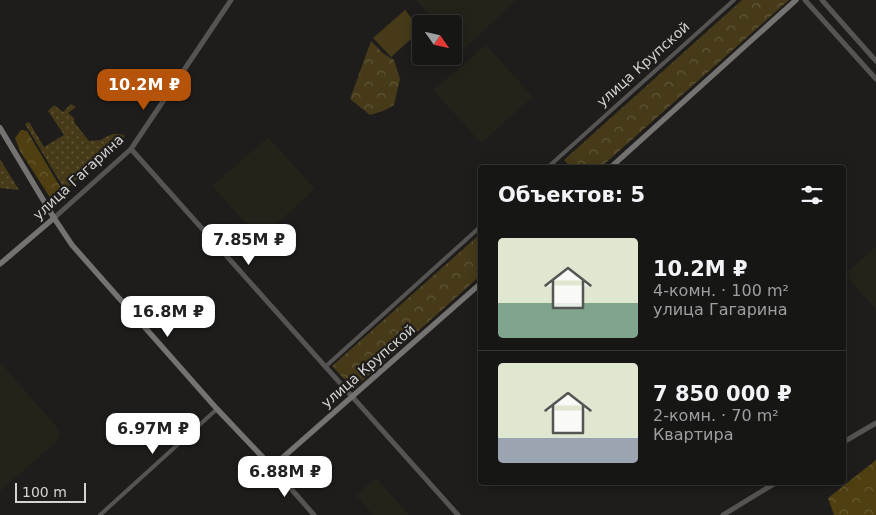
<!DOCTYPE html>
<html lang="ru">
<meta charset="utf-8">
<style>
body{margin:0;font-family:"DejaVu Sans",sans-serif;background:#232322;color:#f1f3f6;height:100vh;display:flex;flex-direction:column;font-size:19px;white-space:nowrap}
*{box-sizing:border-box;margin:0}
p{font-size:16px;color:#9e9fa0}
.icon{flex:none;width:28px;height:28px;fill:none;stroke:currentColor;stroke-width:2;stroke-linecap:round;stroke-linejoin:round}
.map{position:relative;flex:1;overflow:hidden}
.side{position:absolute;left:478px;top:165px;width:368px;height:320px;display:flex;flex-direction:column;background:#161614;border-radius:5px;box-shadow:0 2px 12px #0003,0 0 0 1px #353534}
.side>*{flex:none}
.needle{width:32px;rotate:124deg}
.tools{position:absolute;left:412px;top:15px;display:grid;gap:10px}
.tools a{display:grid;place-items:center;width:50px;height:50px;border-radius:5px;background:#161614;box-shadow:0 2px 12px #0003,0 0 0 1px #353534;font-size:25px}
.scale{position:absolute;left:15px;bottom:12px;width:71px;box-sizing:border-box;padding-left:5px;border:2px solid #d4d3d1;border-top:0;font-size:14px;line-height:18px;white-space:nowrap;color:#d4d3d1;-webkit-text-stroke:4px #1e1d1b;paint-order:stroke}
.price{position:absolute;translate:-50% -42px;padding:0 11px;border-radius:10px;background:#fff;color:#222;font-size:16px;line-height:32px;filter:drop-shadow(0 1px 2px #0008)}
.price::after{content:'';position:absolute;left:50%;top:30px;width:15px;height:11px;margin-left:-8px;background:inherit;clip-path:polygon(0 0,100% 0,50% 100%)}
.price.current{background:#b45309;color:#fff}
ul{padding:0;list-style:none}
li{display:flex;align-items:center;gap:15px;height:125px;padding:0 20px}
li+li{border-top:1px solid #353534}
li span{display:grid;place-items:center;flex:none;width:140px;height:100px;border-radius:5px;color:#555}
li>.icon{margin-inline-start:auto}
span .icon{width:60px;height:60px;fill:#fffc;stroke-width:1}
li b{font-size:21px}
h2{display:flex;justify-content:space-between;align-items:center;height:60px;padding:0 20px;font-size:21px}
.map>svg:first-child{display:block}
.built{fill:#25221a}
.grass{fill:url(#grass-dots)}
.forest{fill:url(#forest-crowns)}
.park{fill:url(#park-crowns)}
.garden{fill:#463a19}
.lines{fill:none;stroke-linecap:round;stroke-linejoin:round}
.minor{stroke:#555453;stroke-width:4}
.tertiary{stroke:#555453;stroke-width:5}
.secondary{stroke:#747371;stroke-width:5.5}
.labels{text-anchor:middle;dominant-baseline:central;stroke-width:4.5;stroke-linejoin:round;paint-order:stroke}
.street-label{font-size:14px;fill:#d4d3d1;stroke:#1e1d1b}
</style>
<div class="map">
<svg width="876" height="515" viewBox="0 0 876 515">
<defs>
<pattern id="grass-dots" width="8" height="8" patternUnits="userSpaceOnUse" patternTransform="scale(1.25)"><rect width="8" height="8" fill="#463a19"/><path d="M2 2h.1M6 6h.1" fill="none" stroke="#605639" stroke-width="1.8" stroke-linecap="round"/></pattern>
<pattern id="forest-crowns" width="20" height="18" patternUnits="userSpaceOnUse" patternTransform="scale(1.25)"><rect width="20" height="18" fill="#4f3f11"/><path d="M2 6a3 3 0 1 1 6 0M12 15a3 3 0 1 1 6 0" fill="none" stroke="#675a33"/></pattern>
<pattern id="park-crowns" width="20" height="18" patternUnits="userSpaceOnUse" patternTransform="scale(1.25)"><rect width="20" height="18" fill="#463a19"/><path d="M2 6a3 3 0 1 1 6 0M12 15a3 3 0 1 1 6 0" fill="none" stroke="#605639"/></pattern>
</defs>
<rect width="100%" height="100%" fill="#1e1d1b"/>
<g class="built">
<polygon points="416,0 517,0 461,52 454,43 454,24 437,24"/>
<polygon points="486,45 533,97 481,143 433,90"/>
<polygon points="268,137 315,189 260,239 212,186"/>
<polygon points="876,247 876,310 845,274"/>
<polygon points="0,362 55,425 60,434 55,443 0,491"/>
<polygon points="376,478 409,515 373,515 356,495"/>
</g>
<g class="grass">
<path d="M 71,104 L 76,107 L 68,113 L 74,118 L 74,122 L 89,141 L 101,140 C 108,135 117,131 125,136 L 65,190 L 25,124 L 29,122 L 44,147 L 64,135 L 48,111 L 54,105 L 63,112 Z"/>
<polygon points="0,159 19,190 0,188"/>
</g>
<g class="forest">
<polygon points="21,130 27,131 62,190 55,199 51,199 20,151 15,138"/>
<polygon points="876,460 876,515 834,515 828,498"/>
</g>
<g class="park">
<polygon points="742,0 789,0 601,167 571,167 564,160"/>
<polygon points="371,41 384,54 394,60 400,79 394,105 383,111 370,115 350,99"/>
<polygon points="480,234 480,276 353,389 332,366"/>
</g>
<polygon class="garden" points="405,10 421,30 391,57 373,38"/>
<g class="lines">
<g class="minor">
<polyline points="547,168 734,0"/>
<polyline points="325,367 480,227"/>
<polyline points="100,515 217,409"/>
</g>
<g class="tertiary">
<polyline points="805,0 876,79"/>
<polyline points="822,0 876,61"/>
<polyline points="131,149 458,515"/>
<polyline points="54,218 131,149 231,0"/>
<polyline points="842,443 876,423"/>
<polyline points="272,467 314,515"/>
<polyline points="723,515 777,482"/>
</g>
<g class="secondary">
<polyline points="0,128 54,218 72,245 217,409 272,467 480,284"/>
<polyline points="610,168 796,0"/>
<polyline points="0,264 54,218"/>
</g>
</g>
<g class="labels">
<g class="street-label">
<text transform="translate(643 64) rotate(-42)">улица Крупской</text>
<text transform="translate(78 177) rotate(-43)">улица Гагарина</text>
<text transform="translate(368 366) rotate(-41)">улица Крупской</text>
</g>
</g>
</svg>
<div class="tools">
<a><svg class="needle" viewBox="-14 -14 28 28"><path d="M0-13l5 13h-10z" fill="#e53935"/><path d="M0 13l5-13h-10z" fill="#9e9fa0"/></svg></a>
</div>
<div class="scale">100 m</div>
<b class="price current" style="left:144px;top:111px">10.2M ₽</b>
<b class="price" style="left:249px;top:266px">7.85M ₽</b>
<b class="price" style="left:168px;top:338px">16.8M ₽</b>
<b class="price" style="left:153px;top:455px">6.97M ₽</b>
<b class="price" style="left:285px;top:498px">6.88M ₽</b>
<section class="side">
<h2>Объектов: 5<svg class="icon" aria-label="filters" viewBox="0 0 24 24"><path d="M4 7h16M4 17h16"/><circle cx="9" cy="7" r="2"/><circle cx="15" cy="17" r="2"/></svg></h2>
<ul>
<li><span style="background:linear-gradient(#dfe7d0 65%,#7fa58c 0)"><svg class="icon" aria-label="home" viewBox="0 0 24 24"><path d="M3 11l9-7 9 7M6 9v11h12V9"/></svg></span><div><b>10.2M ₽</b><p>4-комн. · 100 m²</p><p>улица Гагарина</p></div></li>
<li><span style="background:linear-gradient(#dfe7d0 75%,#9aa5b1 0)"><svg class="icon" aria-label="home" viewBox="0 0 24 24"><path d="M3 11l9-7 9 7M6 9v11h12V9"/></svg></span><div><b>7 850 000 ₽</b><p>2-комн. · 70 m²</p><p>Квартира</p></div></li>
</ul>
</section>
</div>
